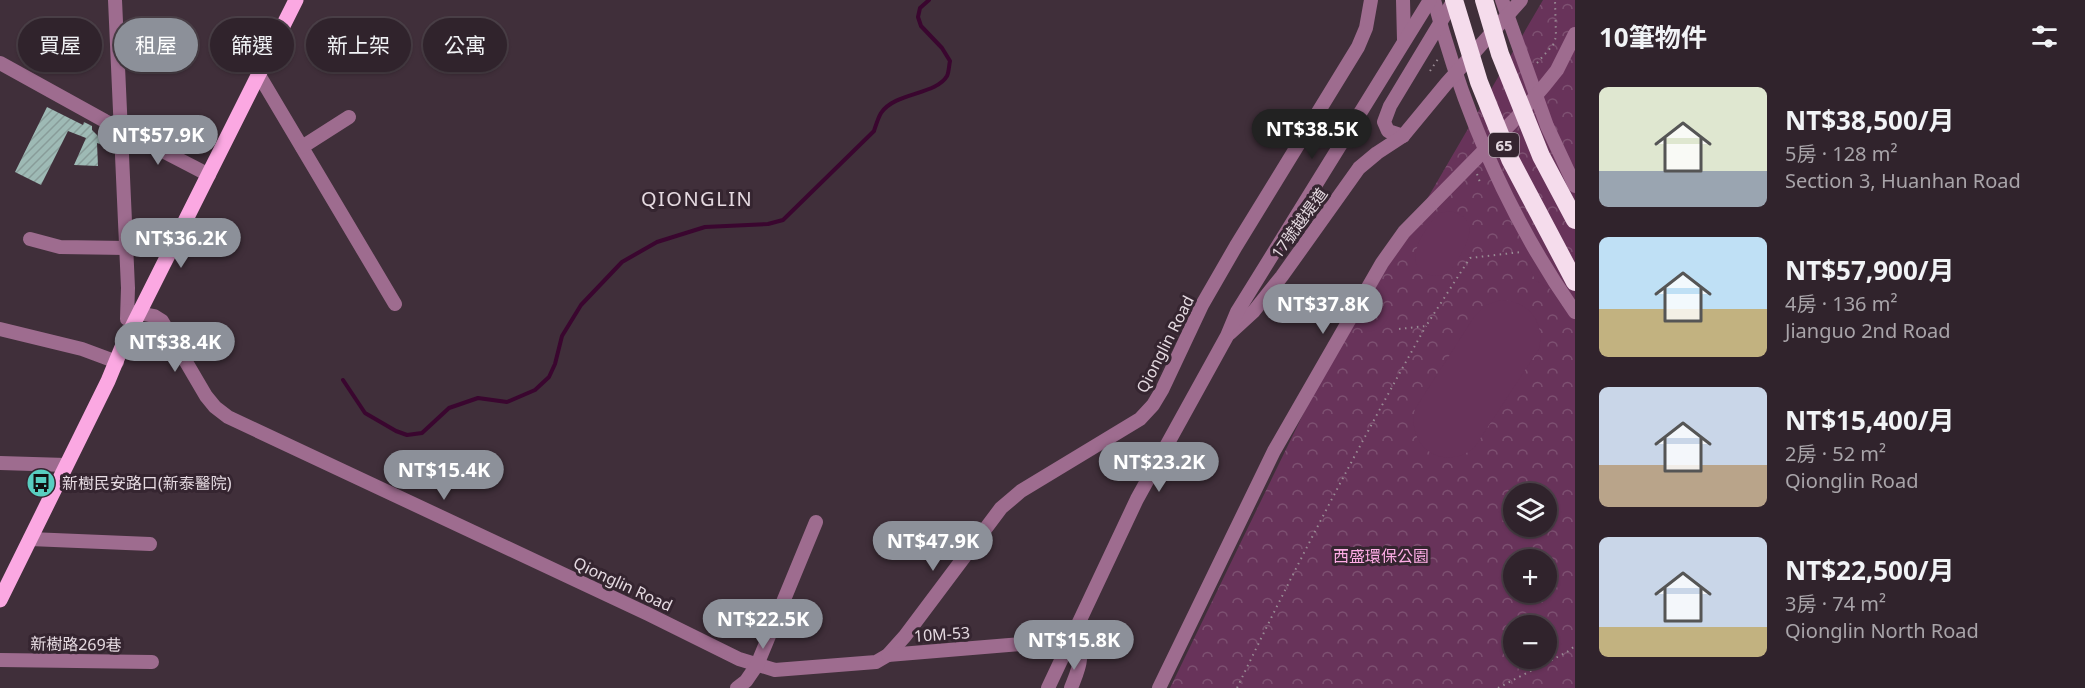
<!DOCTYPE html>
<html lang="zh-TW">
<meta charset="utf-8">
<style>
body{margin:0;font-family:"Noto Sans","Noto Sans TC",sans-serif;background:#3c2f38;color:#f1f3f6;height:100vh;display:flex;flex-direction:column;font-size:22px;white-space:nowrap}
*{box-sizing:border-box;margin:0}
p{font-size:20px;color:#a8a4a9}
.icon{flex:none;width:33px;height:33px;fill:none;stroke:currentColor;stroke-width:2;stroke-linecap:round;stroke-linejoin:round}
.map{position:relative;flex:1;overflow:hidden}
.drawer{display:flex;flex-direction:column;background:#30232c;width:510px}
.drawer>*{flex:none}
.banner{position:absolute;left:18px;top:18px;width:570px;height:54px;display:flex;gap:12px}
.controls{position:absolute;left:1503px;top:483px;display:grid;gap:12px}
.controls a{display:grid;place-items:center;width:54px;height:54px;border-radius:50%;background:#30232c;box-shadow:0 2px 4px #0004,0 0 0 2px #4b4048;font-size:30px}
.price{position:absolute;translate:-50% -51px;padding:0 14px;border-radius:21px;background:#8c9099;color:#fff;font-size:20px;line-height:39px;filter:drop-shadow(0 2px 3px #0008)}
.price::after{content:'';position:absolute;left:50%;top:36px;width:18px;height:14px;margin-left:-9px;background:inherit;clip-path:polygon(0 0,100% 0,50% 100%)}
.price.current{background:#222;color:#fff}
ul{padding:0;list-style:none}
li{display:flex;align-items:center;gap:18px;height:150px;padding:0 24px}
li span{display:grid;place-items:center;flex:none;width:168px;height:120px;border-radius:9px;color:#555}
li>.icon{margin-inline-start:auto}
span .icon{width:72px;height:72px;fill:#fffc;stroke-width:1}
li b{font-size:26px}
h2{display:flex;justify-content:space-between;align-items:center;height:72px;padding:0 24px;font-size:26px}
.tag{padding:0 21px;border-radius:27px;background:#30232c;box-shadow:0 2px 4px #0004,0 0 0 2px #4b4048;font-size:21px;line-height:54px}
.tag.current{background:#8c9099;color:#fff}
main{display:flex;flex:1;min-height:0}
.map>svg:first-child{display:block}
.park{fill:url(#park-crowns);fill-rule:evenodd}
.pitch{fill:#68335a}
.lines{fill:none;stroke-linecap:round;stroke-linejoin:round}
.stream{stroke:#3a062f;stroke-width:4}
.building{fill:url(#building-hatch)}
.path{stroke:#998b94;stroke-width:2;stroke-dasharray:1.5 4.5;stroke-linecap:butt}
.minor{stroke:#9e6c8f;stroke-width:14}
.major{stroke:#fba8e2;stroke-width:15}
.highway{stroke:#f5dcec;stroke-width:18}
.labels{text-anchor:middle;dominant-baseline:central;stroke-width:6;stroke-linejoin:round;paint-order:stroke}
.shield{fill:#352530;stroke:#b0a4ac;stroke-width:1.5}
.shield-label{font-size:15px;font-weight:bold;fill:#e5dae1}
.street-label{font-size:16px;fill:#e5dae1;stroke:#352530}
.poi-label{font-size:16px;fill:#e5dae1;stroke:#352530;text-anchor:start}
.park-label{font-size:16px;fill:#feade6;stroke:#352530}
.quarter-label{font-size:20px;letter-spacing:1.5px;fill:#e5dae1;stroke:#352530}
</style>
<main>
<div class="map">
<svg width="1575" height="688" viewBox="0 0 1575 688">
<defs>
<pattern id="park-crowns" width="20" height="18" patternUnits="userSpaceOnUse" patternTransform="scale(1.5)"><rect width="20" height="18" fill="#68335a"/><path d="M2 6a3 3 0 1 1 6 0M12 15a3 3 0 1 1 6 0" fill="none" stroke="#7d5071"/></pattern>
<pattern id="building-hatch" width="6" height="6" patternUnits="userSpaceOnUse" patternTransform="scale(1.5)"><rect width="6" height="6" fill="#9ebab5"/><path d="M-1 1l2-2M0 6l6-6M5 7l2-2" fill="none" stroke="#889c99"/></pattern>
</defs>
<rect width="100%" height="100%" fill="#402f3a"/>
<path class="park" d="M 1543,0 L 1575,0 L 1575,688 L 1170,688 L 1310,400 ZM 1514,494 L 1546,494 L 1546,526 L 1514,526 ZM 1514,560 L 1546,560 L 1546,592 L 1514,592 ZM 1514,626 L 1546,626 L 1546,658 L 1514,658 Z"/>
<g class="pitch">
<path d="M 1451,211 C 1478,219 1470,238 1460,256 C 1456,263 1452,270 1445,274 C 1439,277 1432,276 1426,274 C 1402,262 1424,231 1435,217 L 1440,213 Z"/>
<polygon points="1556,252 1575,256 1575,303 1535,280 1528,264"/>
<path d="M 1501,300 C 1529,301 1545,322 1539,349 L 1474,448 C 1443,472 1406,447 1415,409 L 1474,317 L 1486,305 Z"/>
</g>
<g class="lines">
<path class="stream" d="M 343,380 L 365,413 L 396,431 L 407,435 L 422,433 L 449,408 L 478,398 L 507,402 L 535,390 L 549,377 L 555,364 L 562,336 L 581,305 L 622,262 L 657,242 L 705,227 L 768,224 L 783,220 L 874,131 C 876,125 878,118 881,113 C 895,92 936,95 947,76 C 949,72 949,65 950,61 L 942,48 L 921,26 L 918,17 L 920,8 L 929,0"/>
</g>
<polygon class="building" points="47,107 83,125 84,122 92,126 92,130 110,148 97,143 98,166 74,165 86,138 68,131 41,185 15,172"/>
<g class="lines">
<g class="path">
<polyline points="1537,63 1553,45 1556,37 1555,0"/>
<polyline points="1430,71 1438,59"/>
<polyline points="1477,174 1481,185"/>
<polyline points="1399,329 1426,326 1470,258 1521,252"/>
<path d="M 1237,688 C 1296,565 1359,445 1426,326"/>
<polyline points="1498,688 1567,652 1575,646"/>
</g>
<g class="minor">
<polyline points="115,0 128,288 127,319"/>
<polyline points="1403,0 1404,40"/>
<path d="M 1434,0 C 1463,110 1509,218 1575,312"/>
<polyline points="1502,0 1547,126 1575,186"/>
<polyline points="0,63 105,121 209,175"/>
<polyline points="259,75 395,304"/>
<polyline points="1403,136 1388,131 1384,122 1390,106 1454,0"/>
<polyline points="302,147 349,117"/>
<polyline points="30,239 60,247 126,248"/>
<polyline points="128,311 154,316 162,321 206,396 215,407 228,417 648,614 739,659 775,670 876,662 888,655 905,636 1001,508 1021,491 1140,419 1153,405 1162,390 1202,305 1236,246 1358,47 1366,28 1371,0"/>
<polyline points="0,329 82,349 117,362"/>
<polyline points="1230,333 1254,311 1282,276 1359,168 1377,153 1403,136 1446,84 1521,0"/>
<polyline points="0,463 66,465"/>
<polyline points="30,539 150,544"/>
<polyline points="888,655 1071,640"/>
<polyline points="0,660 152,662"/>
<polyline points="737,688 746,681 757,665 816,522"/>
<polyline points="1048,688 1137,499 1227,336 1237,312 1430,0"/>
<path d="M 1071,688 C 1077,672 1088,652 1071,640"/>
<polyline points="1159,688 1274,451 1382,263 1404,232 1520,114 1545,85 1557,70 1575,34"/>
</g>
<polyline class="major" points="0,600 108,381 122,347 296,0"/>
<g class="highway">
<polyline points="1454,0 1479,82 1510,159 1575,282"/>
<polyline points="1484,0 1500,54 1541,156 1575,220"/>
</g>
</g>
<defs>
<g id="bus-disc" transform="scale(1.5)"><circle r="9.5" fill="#58cec0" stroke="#352530"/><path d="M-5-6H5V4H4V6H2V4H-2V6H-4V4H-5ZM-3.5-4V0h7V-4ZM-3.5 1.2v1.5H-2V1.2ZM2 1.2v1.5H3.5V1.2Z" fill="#111"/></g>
</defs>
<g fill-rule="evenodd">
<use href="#bus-disc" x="41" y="483"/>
</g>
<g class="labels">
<rect class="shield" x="1489" y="133" width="30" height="24" rx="4.5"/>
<g class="shield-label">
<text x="1504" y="145">65</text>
</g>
<g class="street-label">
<text transform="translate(1299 223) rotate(-54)">17號越堤道</text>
<text transform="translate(1165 344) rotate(-63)">Qionglin Road</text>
<text transform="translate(623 584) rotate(25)">Qionglin Road</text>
<text transform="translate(942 634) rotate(-4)">10M-53</text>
<text transform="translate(76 644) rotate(1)">新樹路269巷</text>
</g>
<g class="poi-label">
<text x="62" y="483">新樹民安路口(新泰醫院)</text>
</g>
<g class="park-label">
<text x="1381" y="556">西盛環保公園</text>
</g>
<g class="quarter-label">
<text x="697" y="198">QIONGLIN</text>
</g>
</g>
</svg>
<div class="controls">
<a><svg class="icon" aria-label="layers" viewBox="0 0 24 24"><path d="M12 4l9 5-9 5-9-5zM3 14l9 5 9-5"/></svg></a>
<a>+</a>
<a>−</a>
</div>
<b class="price current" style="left:1312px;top:160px">NT$38.5K</b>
<b class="price" style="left:158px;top:166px">NT$57.9K</b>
<b class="price" style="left:181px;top:269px">NT$36.2K</b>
<b class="price" style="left:1323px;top:335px">NT$37.8K</b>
<b class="price" style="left:175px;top:373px">NT$38.4K</b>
<b class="price" style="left:1159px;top:493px">NT$23.2K</b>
<b class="price" style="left:444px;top:501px">NT$15.4K</b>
<b class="price" style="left:933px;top:572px">NT$47.9K</b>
<b class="price" style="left:763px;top:650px">NT$22.5K</b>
<b class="price" style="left:1074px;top:671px">NT$15.8K</b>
<div class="banner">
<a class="tag">買屋</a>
<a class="tag current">租屋</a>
<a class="tag">篩選</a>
<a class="tag">新上架</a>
<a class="tag">公寓</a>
</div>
</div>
<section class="drawer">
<h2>10筆物件<svg class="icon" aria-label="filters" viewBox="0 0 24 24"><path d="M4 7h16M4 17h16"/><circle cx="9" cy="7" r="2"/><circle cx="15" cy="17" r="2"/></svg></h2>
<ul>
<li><span style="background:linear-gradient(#dfe7d0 70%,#9aa5b1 0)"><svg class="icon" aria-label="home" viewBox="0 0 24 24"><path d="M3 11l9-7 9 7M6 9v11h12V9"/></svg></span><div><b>NT$38,500/月</b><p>5房 · 128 m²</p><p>Section 3, Huanhan Road</p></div></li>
<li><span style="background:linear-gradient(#bfe0f5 60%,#c2b280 0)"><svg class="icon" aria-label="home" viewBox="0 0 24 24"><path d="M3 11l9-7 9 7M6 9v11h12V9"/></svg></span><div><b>NT$57,900/月</b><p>4房 · 136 m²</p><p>Jianguo 2nd Road</p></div></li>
<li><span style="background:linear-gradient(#c9d6e8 65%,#b9a48a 0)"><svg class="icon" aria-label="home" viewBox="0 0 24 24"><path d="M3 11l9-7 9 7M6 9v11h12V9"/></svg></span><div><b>NT$15,400/月</b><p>2房 · 52 m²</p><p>Qionglin Road</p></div></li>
<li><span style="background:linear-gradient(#c9d6e8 75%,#c2b280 0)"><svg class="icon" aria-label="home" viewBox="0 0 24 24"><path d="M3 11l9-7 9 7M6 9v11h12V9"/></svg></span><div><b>NT$22,500/月</b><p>3房 · 74 m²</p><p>Qionglin North Road</p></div></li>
</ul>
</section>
</main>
